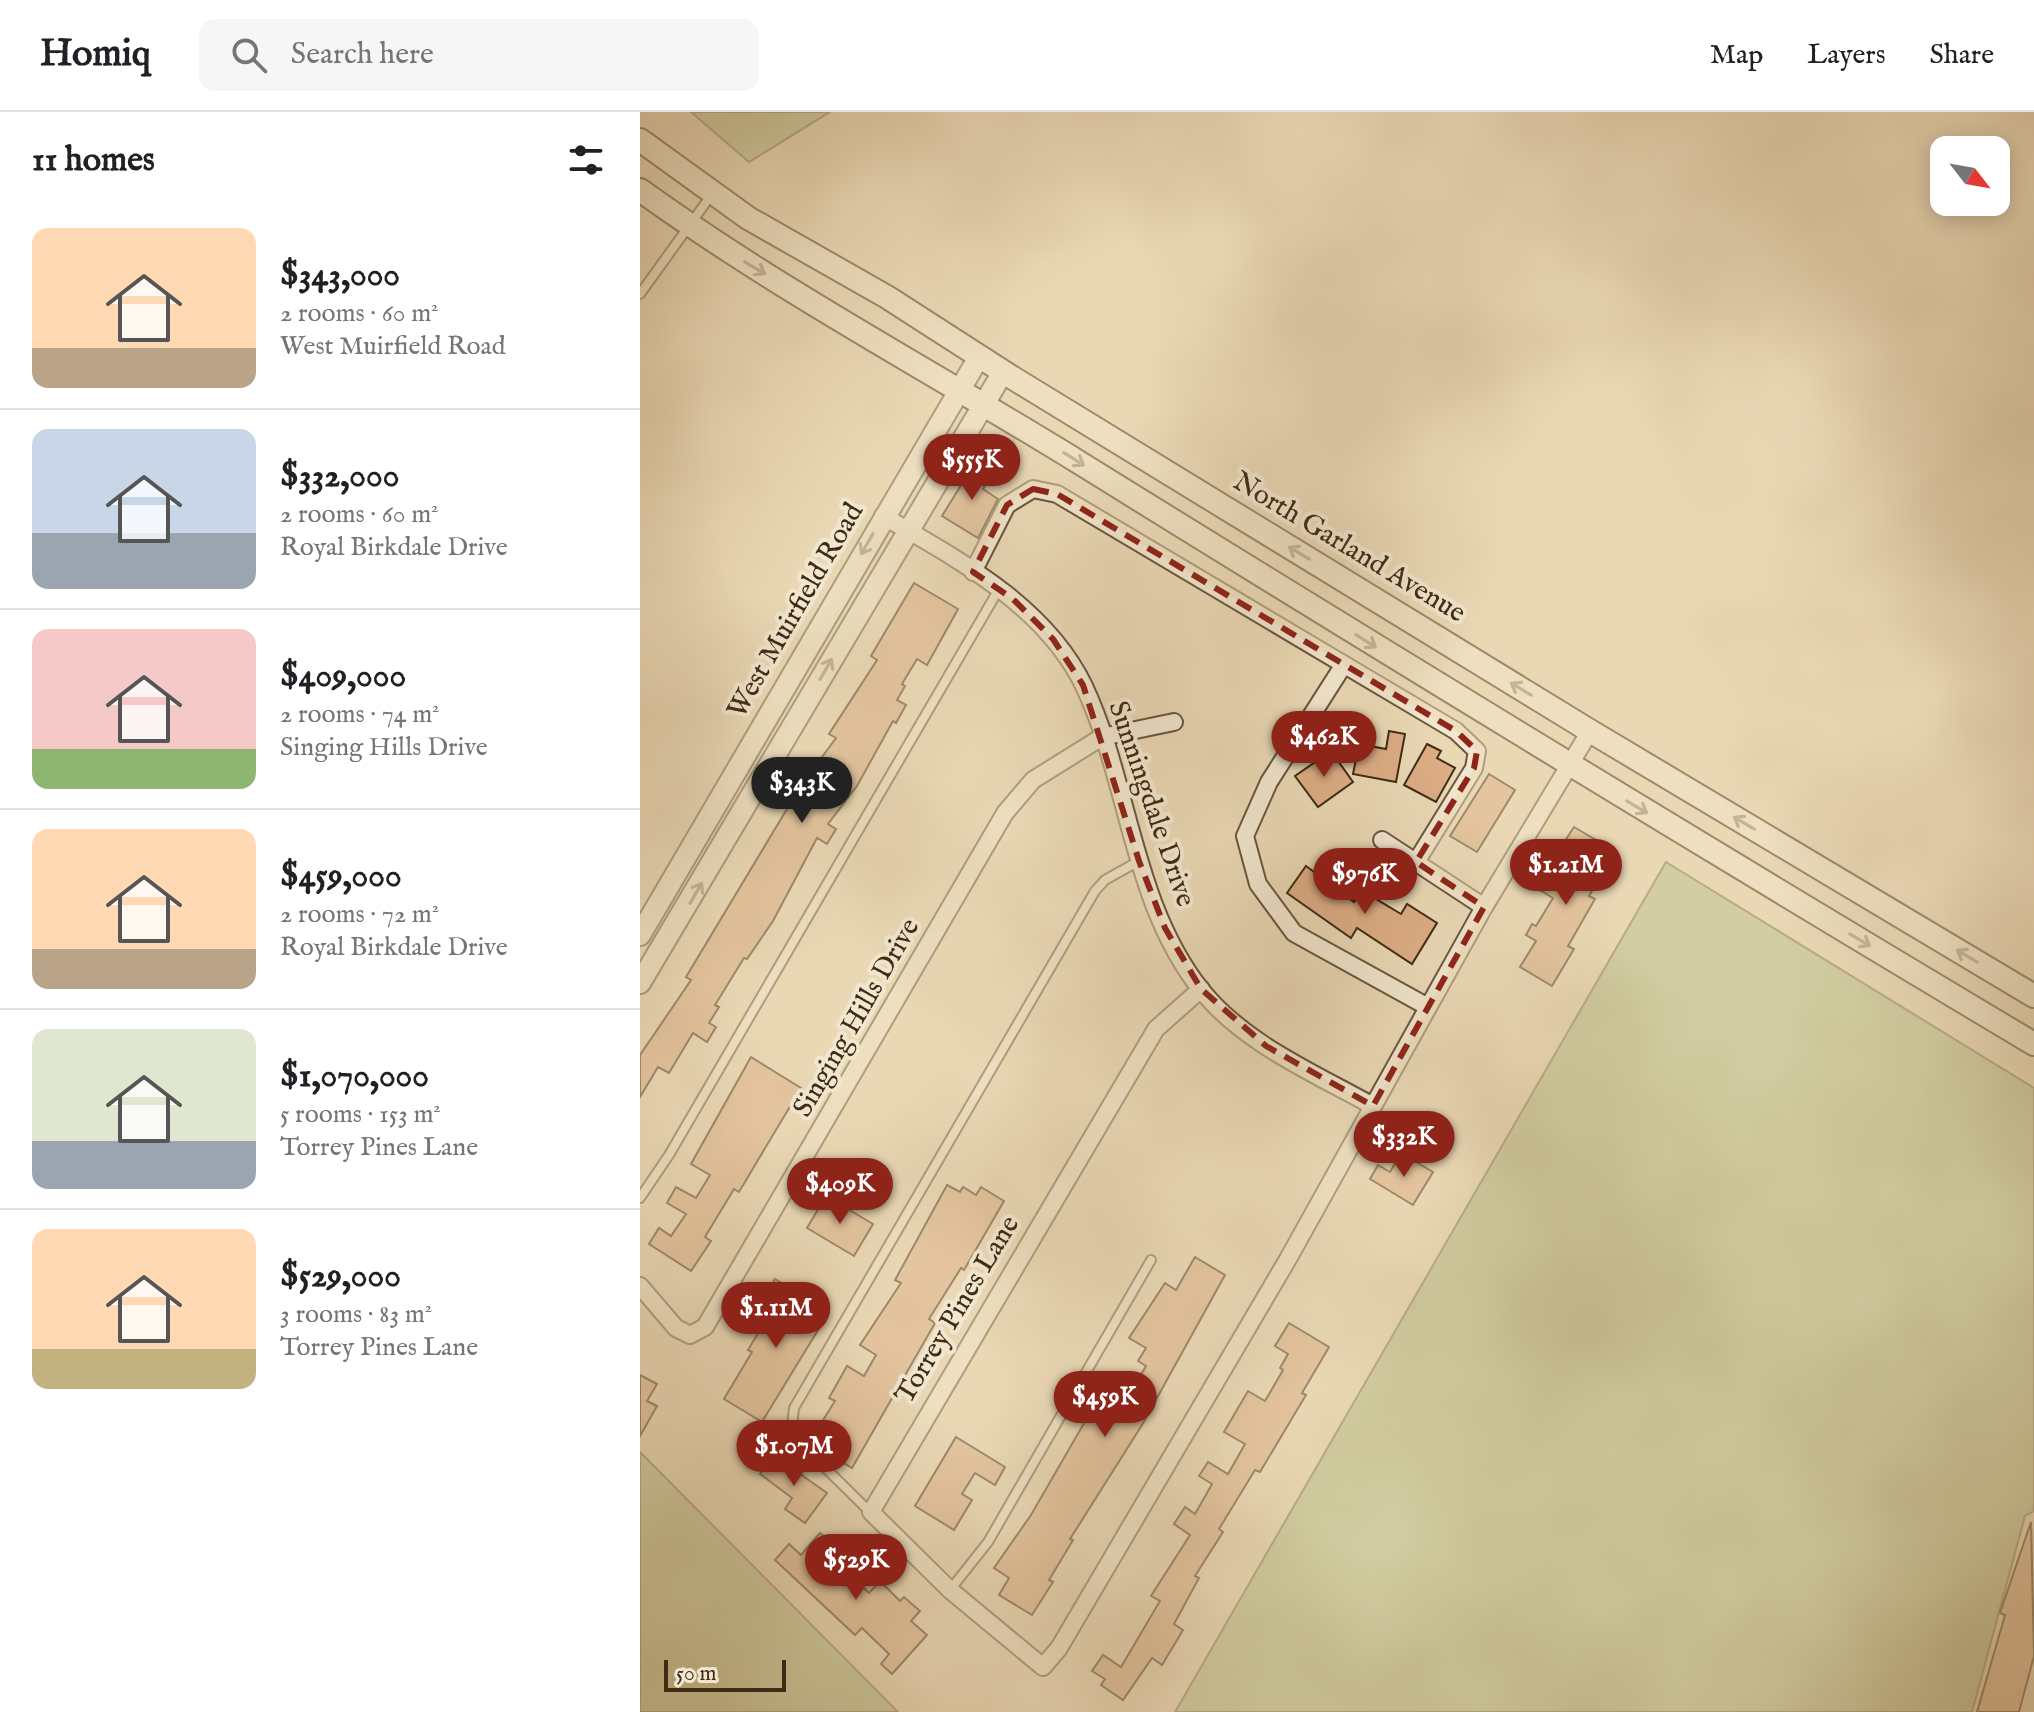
<!DOCTYPE html>
<meta charset="utf-8">
<style>
body{margin:0;font-family:"IM FELL English",serif;background:#f6f6f6;color:#202124;height:100vh;display:flex;flex-direction:column;font-size:30px;white-space:nowrap}
*{box-sizing:border-box;margin:0}
p{font-size:26px;color:#757577}
.icon{flex:none;width:44px;height:44px;fill:none;stroke:currentColor;stroke-width:2;stroke-linecap:round;stroke-linejoin:round}
.map{position:relative;flex:1;overflow:hidden}
.sheet{display:flex;flex-direction:column;background:#fff;width:640px}
.sheet>*{flex:none}
.needle{width:52px;rotate:121deg}
.tools{position:absolute;left:1290px;top:24px;display:grid;gap:16px}
.tools a{display:grid;place-items:center;width:80px;height:80px;border-radius:16px;background:#fff;box-shadow:0 4px 20px #0003;font-size:40px}
.scale{position:absolute;left:24px;bottom:20px;width:122px;box-sizing:border-box;padding-left:8px;border:4px solid #3e2b13;border-top:0;font-size:22px;line-height:28px;white-space:nowrap;color:#3e2b13;-webkit-text-stroke:6px #f1e6cf;paint-order:stroke}
.price{position:absolute;translate:-50% -68px;padding:0 18px;border-radius:28px;background:#8f2418;color:#fff;font-size:26px;line-height:52px;filter:drop-shadow(0 2px 4px #0008)}
.price::after{content:'';position:absolute;left:50%;top:48px;width:24px;height:18px;margin-left:-12px;background:inherit;clip-path:polygon(0 0,100% 0,50% 100%)}
.price.current{background:#222;color:#fff}
ul{padding:0;list-style:none}
li{display:flex;align-items:center;gap:24px;height:200px;padding:0 32px}
li+li{border-top:2px solid #e0e0e0}
li span{display:grid;place-items:center;flex:none;width:224px;height:160px;border-radius:16px;color:#555}
li>.icon{margin-inline-start:auto}
span .icon{width:96px;height:96px;fill:#fffc;stroke-width:1}
li b{font-size:34px}
h2{display:flex;justify-content:space-between;align-items:center;height:96px;padding:0 32px;font-size:34px}
header{display:flex;align-items:center;gap:48px;box-sizing:border-box;height:112px;padding:0 40px;background:#fff;border-bottom:2px solid #e0e0e0}
header strong{font-size:38px}
nav{display:flex;gap:44px;margin-inline-start:auto;font-size:28px}
.search{width:560px;height:72px;background:#f6f6f6;display:flex;align-items:center;gap:20px;box-sizing:border-box;padding:0 28px;border-radius:16px;color:#757577;font-size:30px}
main{display:flex;flex:1;min-height:0}
.map>svg:first-child{display:block}
.green{fill:#b7bf8d;stroke:#7a7550;stroke-width:2}
.building{fill:#ddad85;stroke:#3e2b13;stroke-width:2}
.lines{fill:none;stroke-linecap:round;stroke-linejoin:round}
.service-casing{stroke:#69563c;stroke-width:12}
.minor-casing{stroke:#69563c;stroke-width:20}
.tertiary-casing{stroke:#69563c;stroke-width:24}
.secondary-casing{stroke:#3e2b13;stroke-width:26}
.service{stroke:#f1e6cf;stroke-width:8}
.minor{stroke:#f1e6cf;stroke-width:16}
.tertiary{stroke:#f1e6cf;stroke-width:20}
.secondary{stroke:#f1e6cf;stroke-width:22}
.oneway{stroke:#988871}
.marked{fill:none;stroke:#8f2418;stroke-width:6;stroke-dasharray:16 10;stroke-linejoin:round}
.labels{text-anchor:middle;dominant-baseline:central;stroke-width:8;stroke-linejoin:round;paint-order:stroke}
.street-label{font-size:28px;fill:#3e2b13;stroke:#f1e6cf}
</style>
<header>
<strong>Homiq</strong>
<div class="search"><svg class="icon" aria-label="search" viewBox="0 0 24 24"><circle cx="10" cy="10" r="6"/><path d="M15 15l6 6"/></svg>Search here</div>
<nav><a>Map</a><a>Layers</a><a>Share</a></nav>
</header>
<main>
<section class="sheet">
<h2>11 homes<svg class="icon" aria-label="filters" viewBox="0 0 24 24"><path d="M4 7h16M4 17h16"/><circle cx="9" cy="7" r="2"/><circle cx="15" cy="17" r="2"/></svg></h2>
<ul>
<li><span style="background:linear-gradient(#ffd9b3 75%,#b9a48a 0)"><svg class="icon" aria-label="home" viewBox="0 0 24 24"><path d="M3 11l9-7 9 7M6 9v11h12V9"/></svg></span><div><b>$343,000</b><p>2 rooms · 60 m²</p><p>West Muirfield Road</p></div></li>
<li><span style="background:linear-gradient(#c9d6e8 65%,#9aa5b1 0)"><svg class="icon" aria-label="home" viewBox="0 0 24 24"><path d="M3 11l9-7 9 7M6 9v11h12V9"/></svg></span><div><b>$332,000</b><p>2 rooms · 60 m²</p><p>Royal Birkdale Drive</p></div></li>
<li><span style="background:linear-gradient(#f6c9c9 75%,#8fb573 0)"><svg class="icon" aria-label="home" viewBox="0 0 24 24"><path d="M3 11l9-7 9 7M6 9v11h12V9"/></svg></span><div><b>$409,000</b><p>2 rooms · 74 m²</p><p>Singing Hills Drive</p></div></li>
<li><span style="background:linear-gradient(#ffd9b3 75%,#b9a48a 0)"><svg class="icon" aria-label="home" viewBox="0 0 24 24"><path d="M3 11l9-7 9 7M6 9v11h12V9"/></svg></span><div><b>$459,000</b><p>2 rooms · 72 m²</p><p>Royal Birkdale Drive</p></div></li>
<li><span style="background:linear-gradient(#dfe7d0 70%,#9aa5b1 0)"><svg class="icon" aria-label="home" viewBox="0 0 24 24"><path d="M3 11l9-7 9 7M6 9v11h12V9"/></svg></span><div><b>$1,070,000</b><p>5 rooms · 153 m²</p><p>Torrey Pines Lane</p></div></li>
<li><span style="background:linear-gradient(#ffd9b3 75%,#c2b280 0)"><svg class="icon" aria-label="home" viewBox="0 0 24 24"><path d="M3 11l9-7 9 7M6 9v11h12V9"/></svg></span><div><b>$529,000</b><p>3 rooms · 83 m²</p><p>Torrey Pines Lane</p></div></li>
</ul>
</section>
<div class="map">
<svg width="1394" height="1600" viewBox="0 0 1394 1600">
<rect width="100%" height="100%" fill="#ead8b5"/>
<filter id="stains"><feTurbulence type="fractalNoise" baseFrequency=".0025" numOctaves="4"/><feColorMatrix values="0 0 0 0 .2 0 0 0 0 .09 0 0 0 0 .02 0 0 0 .5 -.17"/></filter>
<radialGradient id="worn" r=".72"><stop offset=".6" stop-color="#630" stop-opacity="0"/><stop offset="1" stop-color="#630" stop-opacity=".3"/></radialGradient>
<g class="green">
<polygon points="51,0 190,0 109,50"/>
<polygon points="1026,750 1394,976 1394,1399 1385,1404 1332,1600 535,1600"/>
<polygon points="0,1340 258,1600 0,1600"/>
</g>
<g class="building">
<polygon points="336,349 353,360 343,377 358,387 338,426 302,404"/>
<polygon points="274,471 318,497 287,553 277,547 262,572 265,574 257,588 266,593 256,611 253,609 217,674 188,712 196,717 187,732 177,726 133,809 107,847 104,846 75,893 79,895 69,911 76,915 67,930 53,921 29,961 18,955 0,985 0,943 51,868 46,865 162,672 196,626 189,622 237,548 231,544"/>
<polygon points="749,619 765,622 756,670 713,662 719,632 746,637"/>
<polygon points="787,632 801,639 797,646 815,656 796,690 764,673"/>
<polygon points="691,639 713,670 678,695 655,664"/>
<polygon points="849,662 875,678 837,740 810,724"/>
<polygon points="934,715 975,739 949,784 955,787 928,834 934,837 912,874 880,855 896,829 886,823 892,812 896,814 913,786 898,777 909,760 920,766 938,737 925,729"/>
<polygon points="666,754 714,790 721,778 761,802 767,792 797,811 772,852 717,816 711,826 647,781"/>
<polygon points="111,945 161,976 99,1080 94,1077 65,1125 71,1129 51,1159 9,1132 19,1116 31,1124 46,1102 27,1091 36,1075 56,1086 70,1063 51,1052"/>
<polygon points="761,1041 793,1060 773,1093 730,1067 738,1053 750,1060"/>
<polygon points="307,1073 320,1080 323,1075 336,1083 341,1075 364,1089 324,1158 321,1156 289,1207 295,1211 212,1356 182,1338 193,1321 180,1313 195,1289 189,1286 207,1254 224,1264 236,1243 220,1233 261,1171 255,1168"/>
<polygon points="186,1084 233,1112 214,1144 167,1116"/>
<polygon points="555,1145 585,1163 502,1313 430,1427 433,1428 409,1468 413,1470 392,1503 359,1483 369,1466 354,1456 391,1403 447,1306 451,1308 478,1269 492,1278 506,1254 498,1249 506,1236 489,1226 525,1171 536,1178"/>
<polygon points="135,1167 189,1200 122,1310 84,1287 112,1240 108,1238 131,1199 120,1192"/>
<polygon points="649,1211 689,1235 662,1281 666,1283 620,1360 615,1358 579,1417 583,1420 555,1464 559,1466 534,1512 543,1518 522,1553 512,1546 483,1588 461,1573 465,1567 452,1559 463,1543 481,1555 520,1489 511,1484 550,1423 534,1412 545,1395 555,1402 572,1372 559,1364 568,1350 588,1362 605,1332 584,1320 608,1279 625,1289 643,1258 640,1256 648,1242 635,1234"/>
<polygon points="0,1263 17,1272 7,1289 17,1294 0,1324"/>
<polygon points="316,1325 365,1355 355,1373 335,1361 322,1382 332,1388 314,1418 275,1394"/>
<polygon points="133,1343 187,1381 165,1411 145,1397 152,1386 120,1362"/>
<polygon points="1391,1410 1394,1544 1379,1600 1337,1600 1365,1503 1360,1501"/>
<polygon points="180,1421 196,1434 185,1447 209,1468 212,1465 229,1481 240,1469 260,1489 264,1485 280,1499 271,1509 287,1523 252,1562 241,1552 249,1542 222,1516 215,1523 135,1448 149,1432 161,1443"/>
</g>
<g class="lines">
<g class="service-casing">
<g id="service">
<polyline points="0,182 72,82"/>
<polyline points="0,1086 29,1043 359,477"/>
<polyline points="230,1400 156,1327 152,1313 154,1296 455,779 465,768 499,749"/>
<polyline points="310,1478 348,1430 511,1148"/>
</g>
</g>
<g class="minor-casing">
<g id="minor">
<path d="M 243,404 C 317,447 405,493 444,574 C 490,672 492,792 562,879 C 605,932 674,961 733,994"/>
<polyline points="333,460 367,393 393,377 417,382 816,619 837,639 834,656 776,750"/>
<polyline points="703,554 629,670 605,724 618,772 654,821 788,895"/>
<polyline points="742,728 844,795"/>
<polyline points="561,877 516,917 231,1400 310,1478 403,1555 419,1536 648,1147 844,795 950,619"/>
<polyline points="0,1174 36,1216 50,1223 65,1215 365,701 393,668 462,625 534,610"/>
</g>
</g>
<g class="tertiary-casing">
<g id="tertiary">
<polyline points="0,823 339,245"/>
<polyline points="0,871 363,260"/>
</g>
</g>
<g class="secondary-casing">
<g id="secondary">
<polyline points="0,28 108,106 247,185 373,266 950,619 1394,884"/>
<path d="M 0,78 C 140,179 293,260 440,351 C 756,547 1074,741 1394,932"/>
</g>
</g>
<use href="#service" class="service"/>
<use href="#minor" class="minor"/>
<use href="#tertiary" class="tertiary"/>
<use href="#secondary" class="secondary"/>
</g>
<defs><path id="oneway-shaft" d="M-6 0H5M1.5-3L5.5 0L1.5 3" fill="none" stroke-width="1.6" stroke-linecap="round" stroke-linejoin="round" transform="scale(2)"/></defs>
<g class="oneway">
<use href="#oneway-shaft" transform="translate(115 156) rotate(31)"/>
<use href="#oneway-shaft" transform="translate(434 347) rotate(32)"/>
<use href="#oneway-shaft" transform="translate(227 432) rotate(120)"/>
<use href="#oneway-shaft" transform="translate(659 441) rotate(-149)"/>
<use href="#oneway-shaft" transform="translate(726 529) rotate(32)"/>
<use href="#oneway-shaft" transform="translate(186 557) rotate(-60)"/>
<use href="#oneway-shaft" transform="translate(881 577) rotate(-149)"/>
<use href="#oneway-shaft" transform="translate(997 695) rotate(31)"/>
<use href="#oneway-shaft" transform="translate(1104 711) rotate(-149)"/>
<use href="#oneway-shaft" transform="translate(56 781) rotate(-60)"/>
<use href="#oneway-shaft" transform="translate(1220 828) rotate(31)"/>
<use href="#oneway-shaft" transform="translate(1327 844) rotate(-149)"/>
</g>
<path d="M0 0H1394V1600H0ZM 393,377 L 417,382 L 816,619 L 837,639 L 834,656 L 776,750 L 844,795 L 733,994 L 626,934 L 561,877 L 525,816 L 499,749 L 443,573 L 413,527 L 373,487 L 333,460 L 367,393 Z" fill="#ead8b5" fill-opacity=".55" fill-rule="evenodd"/>
<path class="marked" d="M 393,377 L 417,382 L 816,619 L 837,639 L 834,656 L 776,750 L 844,795 L 733,994 L 626,934 L 561,877 L 525,816 L 499,749 L 443,573 L 413,527 L 373,487 L 333,460 L 367,393 Z"/>
<g class="labels">
<g class="street-label">
<text transform="translate(709 436) rotate(31)">North Garland Avenue</text>
<text transform="translate(156 499) rotate(-60)">West Muirfield Road</text>
<text transform="translate(511 692) rotate(71)">Sunningdale Drive</text>
<text transform="translate(217 906) rotate(-60)">Singing Hills Drive</text>
<text transform="translate(318 1198) rotate(-59)">Torrey Pines Lane</text>
</g>
</g>
<rect width="100%" height="100%" filter="url(#stains)"/>
<rect width="100%" height="100%" fill="url(#worn)"/>
</svg>
<div class="tools">
<a><svg class="needle" viewBox="-14 -14 28 28"><path d="M0-13l5 13h-10z" fill="#e53935"/><path d="M0 13l5-13h-10z" fill="#757577"/></svg></a>
</div>
<div class="scale">50 m</div>
<b class="price" style="left:332px;top:390px">$555K</b>
<b class="price" style="left:684px;top:667px">$462K</b>
<b class="price current" style="left:162px;top:713px">$343K</b>
<b class="price" style="left:926px;top:795px">$1.21M</b>
<b class="price" style="left:725px;top:804px">$976K</b>
<b class="price" style="left:764px;top:1067px">$332K</b>
<b class="price" style="left:200px;top:1114px">$409K</b>
<b class="price" style="left:136px;top:1238px">$1.11M</b>
<b class="price" style="left:465px;top:1327px">$459K</b>
<b class="price" style="left:154px;top:1376px">$1.07M</b>
<b class="price" style="left:216px;top:1490px">$529K</b>
</div>
</main>
